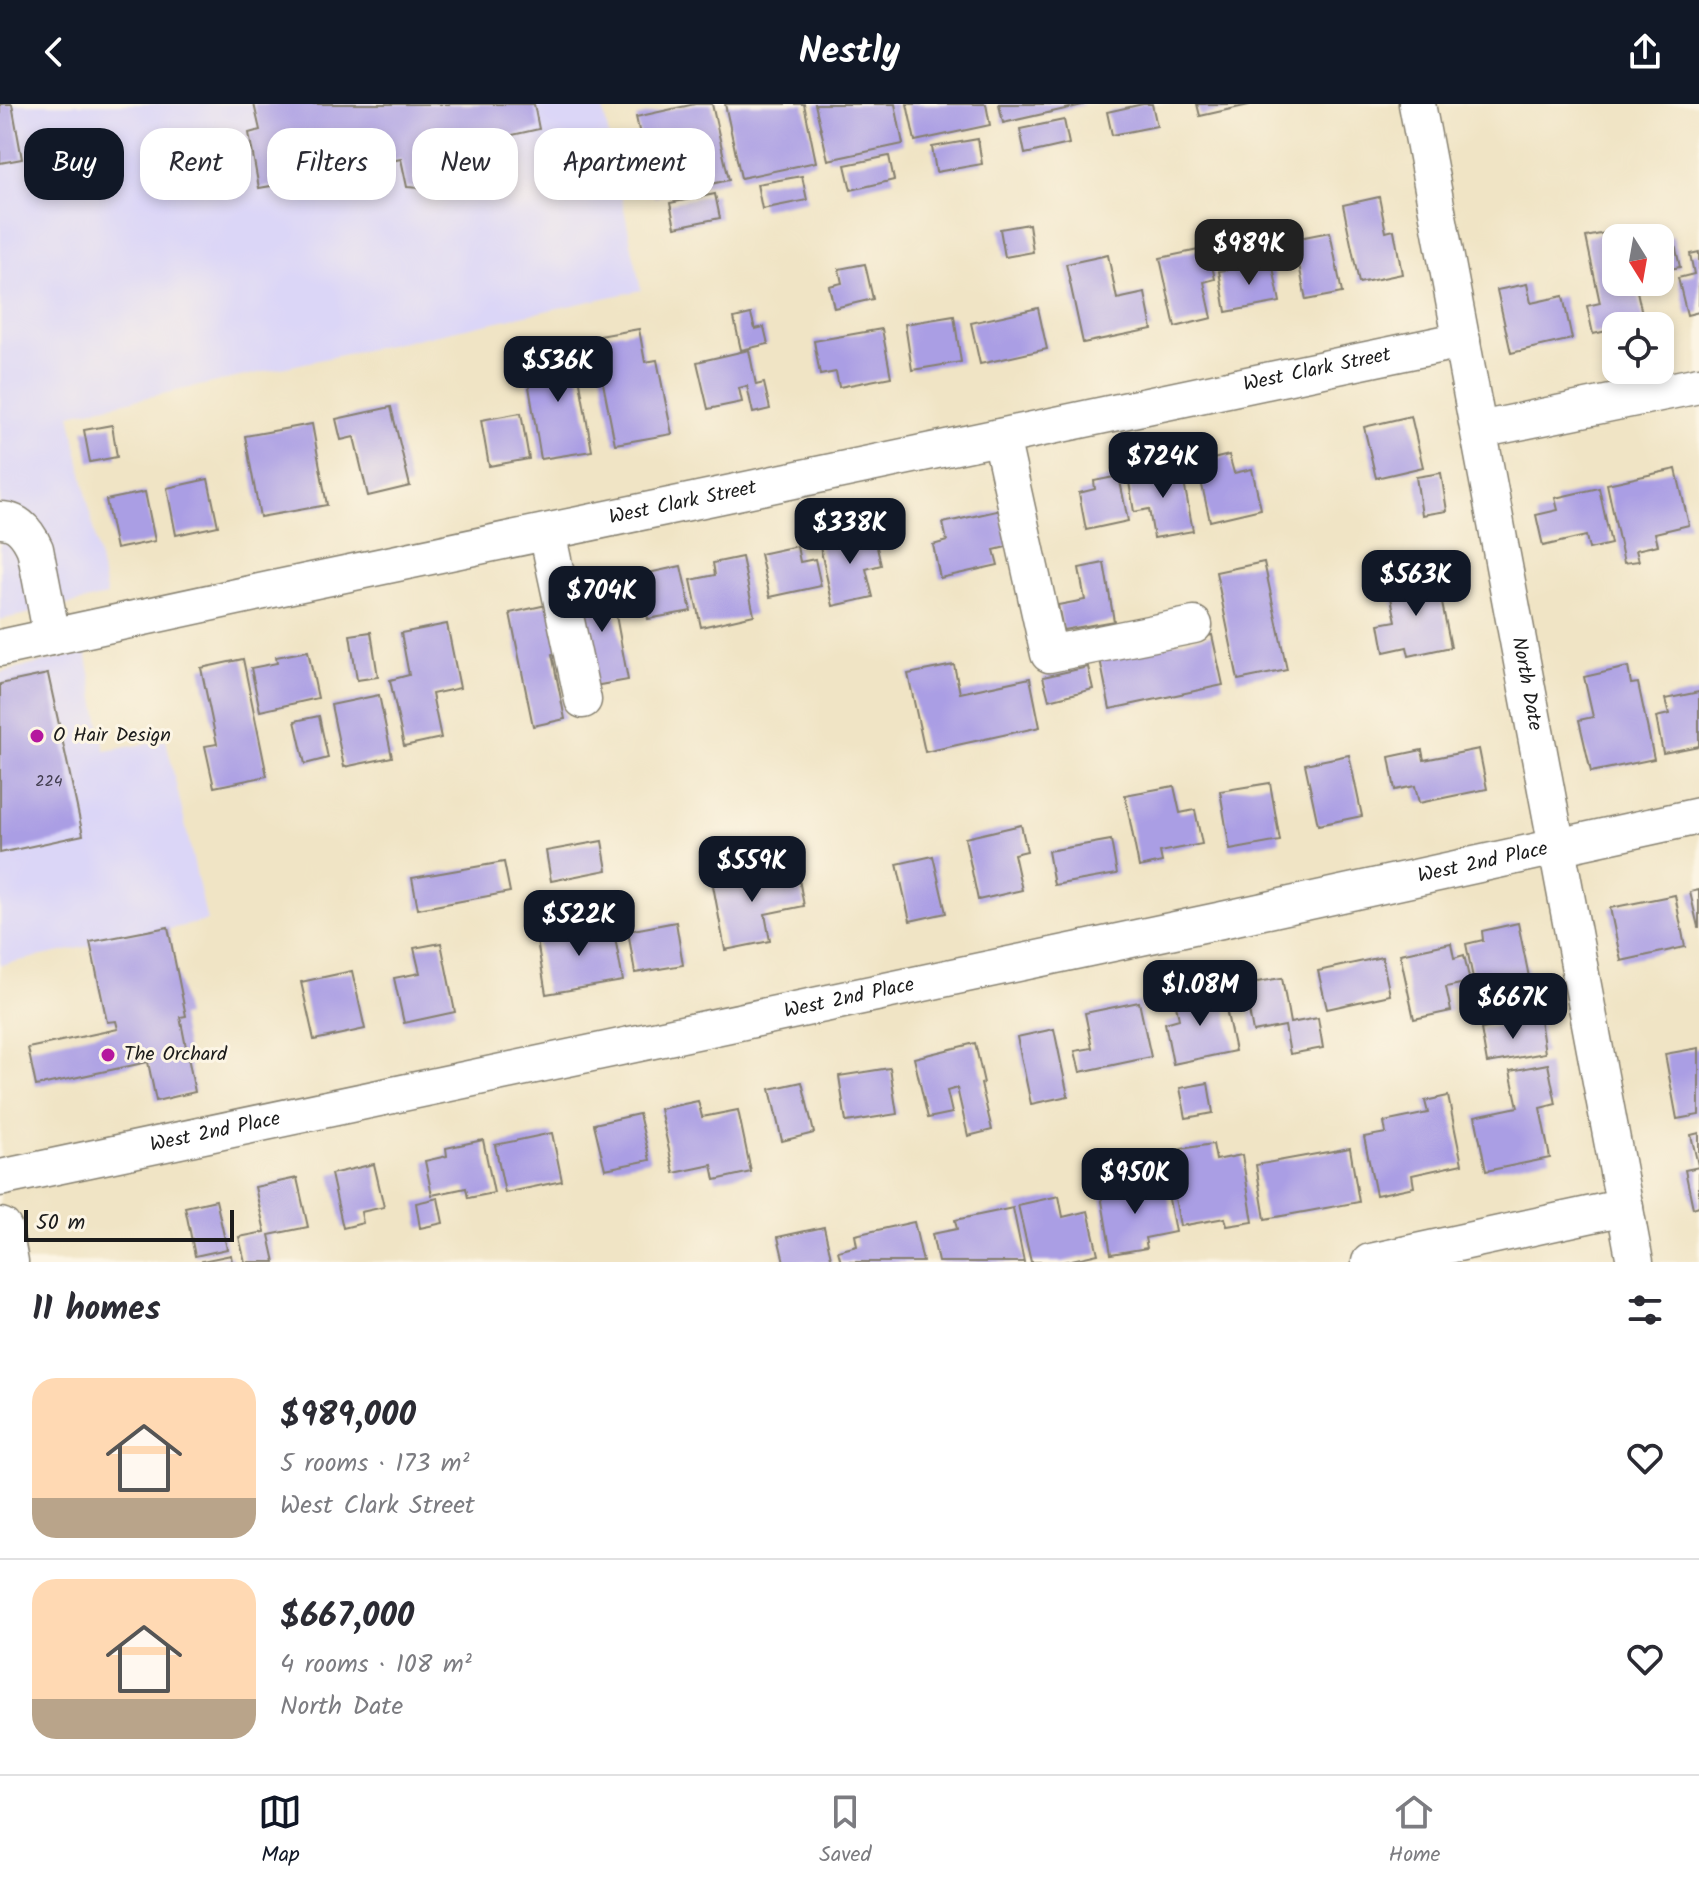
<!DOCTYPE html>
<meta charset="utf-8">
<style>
body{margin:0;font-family:Kalam,sans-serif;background:#f2f2f3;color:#2b2b33;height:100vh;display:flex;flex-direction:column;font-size:30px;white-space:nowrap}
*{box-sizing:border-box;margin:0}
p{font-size:26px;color:#7c7c81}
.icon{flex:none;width:44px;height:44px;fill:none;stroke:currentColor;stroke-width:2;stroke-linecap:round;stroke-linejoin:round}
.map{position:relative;height:1158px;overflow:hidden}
.sheet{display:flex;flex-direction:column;background:#fff;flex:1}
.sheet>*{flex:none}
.top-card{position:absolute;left:24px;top:24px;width:800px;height:72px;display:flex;gap:16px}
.needle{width:52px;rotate:169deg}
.tools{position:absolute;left:1602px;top:120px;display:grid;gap:16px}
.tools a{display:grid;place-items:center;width:72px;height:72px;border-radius:16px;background:#fff;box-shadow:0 4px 12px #0003;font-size:40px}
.scale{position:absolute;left:24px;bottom:20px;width:210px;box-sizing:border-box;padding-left:8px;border:4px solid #1c1c1c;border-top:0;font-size:22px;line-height:28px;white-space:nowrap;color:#1c1c1c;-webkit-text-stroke:6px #fcf5e5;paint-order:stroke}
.price{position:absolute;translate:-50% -68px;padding:0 18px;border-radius:16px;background:#111827;color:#fff;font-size:26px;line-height:52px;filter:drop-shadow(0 2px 4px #0008)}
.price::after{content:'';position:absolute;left:50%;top:48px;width:24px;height:18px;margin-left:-12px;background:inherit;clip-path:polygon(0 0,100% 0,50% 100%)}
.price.on{background:#222;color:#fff}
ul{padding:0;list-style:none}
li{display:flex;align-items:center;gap:24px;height:200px;padding:0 32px}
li+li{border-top:2px solid #e1e1e2}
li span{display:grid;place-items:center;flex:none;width:224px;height:160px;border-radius:24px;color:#555}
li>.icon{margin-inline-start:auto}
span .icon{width:96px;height:96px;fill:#fffc;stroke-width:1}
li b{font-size:34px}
h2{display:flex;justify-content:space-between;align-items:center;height:96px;padding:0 32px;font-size:34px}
.pill{padding:0 28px;border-radius:24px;background:#fff;box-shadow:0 4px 12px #0003;font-size:28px;line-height:72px}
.pill.on{background:#111827;color:#fff}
header{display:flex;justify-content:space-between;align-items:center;height:104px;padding:0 32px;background:#111827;color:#fff;font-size:36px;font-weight:800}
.tab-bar{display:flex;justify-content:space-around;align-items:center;height:112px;border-top:2px solid #e1e1e2;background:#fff;font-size:22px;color:#7c7c81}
.tab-bar a{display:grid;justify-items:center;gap:4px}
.tab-bar .on{color:#111827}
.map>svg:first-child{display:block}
.built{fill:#dbd6f7}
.building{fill:#aa9ee4}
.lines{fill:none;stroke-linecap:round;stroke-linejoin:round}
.minor-casing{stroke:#868070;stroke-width:39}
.major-casing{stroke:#868070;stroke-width:47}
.minor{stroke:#fff;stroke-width:36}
.major{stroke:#fff;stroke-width:44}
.poi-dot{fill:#b5179e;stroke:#fcf5e5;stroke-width:3}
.labels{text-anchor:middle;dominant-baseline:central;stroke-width:6;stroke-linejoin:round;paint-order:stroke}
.number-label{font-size:16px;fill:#403c4e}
.street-label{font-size:20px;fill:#1c1c1c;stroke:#fcf5e5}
.poi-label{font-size:20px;fill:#1c1c1c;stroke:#fcf5e5;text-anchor:start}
</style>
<header><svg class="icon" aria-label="back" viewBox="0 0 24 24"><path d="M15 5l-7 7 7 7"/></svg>Nestly<svg class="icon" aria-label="share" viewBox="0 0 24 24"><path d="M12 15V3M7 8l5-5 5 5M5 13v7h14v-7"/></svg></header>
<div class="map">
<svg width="1699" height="1158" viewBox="0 0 1699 1158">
<rect width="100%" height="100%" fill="#fcf5e5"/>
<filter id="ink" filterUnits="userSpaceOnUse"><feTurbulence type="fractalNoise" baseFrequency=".0125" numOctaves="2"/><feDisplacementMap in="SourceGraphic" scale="16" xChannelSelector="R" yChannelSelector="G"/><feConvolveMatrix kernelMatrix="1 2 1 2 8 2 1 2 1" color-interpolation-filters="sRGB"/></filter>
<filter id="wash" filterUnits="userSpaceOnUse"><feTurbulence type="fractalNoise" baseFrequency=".006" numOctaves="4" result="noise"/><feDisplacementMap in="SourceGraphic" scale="32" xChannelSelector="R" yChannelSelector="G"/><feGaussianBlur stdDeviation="1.8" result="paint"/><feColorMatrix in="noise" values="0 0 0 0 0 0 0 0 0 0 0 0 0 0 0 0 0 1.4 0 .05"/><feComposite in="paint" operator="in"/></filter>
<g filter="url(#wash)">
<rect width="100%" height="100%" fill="#f0e4c5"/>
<g class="built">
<polygon points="0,0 602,0 641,186 70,310 107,492 0,516"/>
<polygon points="86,548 105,647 166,636 207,817 0,861 0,569"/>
</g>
<g id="blocks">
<g class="building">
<polygon points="0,0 12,0 22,55 0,59"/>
<polygon points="254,0 534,0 539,25 423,51 420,84 407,83 401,55 306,74 309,86 292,89 289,79 259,84 249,29 260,26"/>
<polygon points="695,0 712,0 729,76 654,93 636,13"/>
<polygon points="725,0 804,0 816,58 741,74"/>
<polygon points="815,0 895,0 903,40 828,56"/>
<polygon points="907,0 986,0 990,21 915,37"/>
<polygon points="999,0 1083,0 1083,1 1003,19"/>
<polygon points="1143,0 1152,0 1157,22 1112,31 1107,8"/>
<polygon points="1197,0 1249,0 1249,1 1200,12"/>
<polygon points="1064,16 1069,40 1025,50 1020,25"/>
<polygon points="978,35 982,60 936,68 932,43"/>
<polygon points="889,52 894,76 851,86 845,61"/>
<polygon points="802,72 807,96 762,105 757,80"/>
<polygon points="715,90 720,114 675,123 670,99"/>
<polygon points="1379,93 1386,128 1394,126 1402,170 1359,179 1343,101"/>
<polygon points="1029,120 1033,148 1005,153 1000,125"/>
<polygon points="1624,125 1626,134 1616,134 1616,178 1635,178 1644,219 1630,222 1616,222 1616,225 1593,230 1587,202 1600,199 1586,133"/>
<polygon points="1330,128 1342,189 1306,196 1294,135"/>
<polygon points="1673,132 1680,163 1660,167 1660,135"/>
<polygon points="1208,144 1215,175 1204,178 1212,214 1175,223 1160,154"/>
<polygon points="1699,148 1699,208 1687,211 1678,174 1694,170 1690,150"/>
<polygon points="1108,151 1117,195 1145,189 1152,225 1083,239 1066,160"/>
<polygon points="1272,158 1280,198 1226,208 1219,167"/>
<polygon points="865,160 873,195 834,204 829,182 842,179 839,165"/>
<polygon points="1527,180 1531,199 1563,192 1572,235 1511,249 1497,186"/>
<polygon points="1038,204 1047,245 980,260 971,219"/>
<polygon points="751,210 755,225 764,223 768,240 741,246 734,214"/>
<polygon points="954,212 961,258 912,266 905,220"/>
<polygon points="639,225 645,258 657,256 672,330 615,340 594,233"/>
<polygon points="882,225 891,273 839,283 836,268 820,271 814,237"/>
<polygon points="574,244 592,347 541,355 524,252"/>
<polygon points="749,246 756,281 764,279 770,305 753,309 747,282 739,284 742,298 708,305 697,258"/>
<polygon points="391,303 410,382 368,392 354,333 341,336 336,315"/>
<polygon points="521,309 529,355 489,362 481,316"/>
<polygon points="1411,312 1423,363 1376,374 1364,323"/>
<polygon points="312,320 327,401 260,413 245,332"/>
<polygon points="112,321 117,353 90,358 84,326"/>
<polygon points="1229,351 1234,369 1252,365 1261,405 1210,417 1197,359"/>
<polygon points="1181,362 1193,427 1154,434 1149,405 1134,408 1128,372"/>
<polygon points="1676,365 1689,421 1655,429 1658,441 1636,446 1639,457 1624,459 1607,380"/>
<polygon points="1441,369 1447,407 1422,411 1416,373"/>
<polygon points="1119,372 1128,417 1086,426 1079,389 1095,385 1094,377"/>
<polygon points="208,375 218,422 176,431 167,384"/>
<polygon points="1599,384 1611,440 1589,445 1586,432 1543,442 1536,411 1558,406 1555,394"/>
<polygon points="145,388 155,437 116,445 106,396"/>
<polygon points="1001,406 1010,442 994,446 998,461 940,474 933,441 947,437 943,419"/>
<polygon points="873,426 881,461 866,465 873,493 833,502 819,438"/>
<polygon points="797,442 800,458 815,455 821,482 770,493 760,450"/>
<polygon points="742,453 754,511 701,523 691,476 715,471 713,459"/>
<polygon points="1264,458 1287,566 1238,576 1216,468"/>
<polygon points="1104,459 1114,517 1063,526 1058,501 1085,496 1079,464"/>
<polygon points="681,462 691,507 648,515 639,471"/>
<polygon points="1436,470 1451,543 1409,552 1407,543 1384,548 1379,520 1396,517 1388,480"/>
<polygon points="610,479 628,576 594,582 576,485"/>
<polygon points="551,500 561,549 552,550 565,615 533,622 510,509"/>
<polygon points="447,520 460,584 432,590 441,634 404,642 390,576 409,571 401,529"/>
<polygon points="371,528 378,573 357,576 350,531"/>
<polygon points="1212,531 1223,581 1110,605 1100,555"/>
<polygon points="308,547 318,594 260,607 251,564 277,559 276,553"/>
<polygon points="243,555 267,672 214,683 205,642 217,640 201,564"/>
<polygon points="954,561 960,589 1030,574 1040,623 925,648 908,570"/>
<polygon points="1088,563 1093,585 1049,596 1043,573"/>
<polygon points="1628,563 1631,580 1638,579 1654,655 1591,668 1579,616 1593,613 1584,573"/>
<polygon points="48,570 83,731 0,749 0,580"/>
<polygon points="1699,588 1699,642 1663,649 1656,613 1669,610 1665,595"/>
<polygon points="379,591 392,653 344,663 331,601"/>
<polygon points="319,612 328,654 305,660 295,617"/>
<polygon points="1479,645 1487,685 1419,699 1415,682 1395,686 1389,653 1422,646 1424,656"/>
<polygon points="1349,651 1362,712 1318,721 1305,660"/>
<polygon points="1270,679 1280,737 1230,746 1220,687"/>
<polygon points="1174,682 1180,709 1195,706 1202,740 1160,748 1162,758 1139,763 1125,691"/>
<polygon points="1021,721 1027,747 1014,750 1022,786 978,796 965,734"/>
<polygon points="1111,736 1117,770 1054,781 1048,747"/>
<polygon points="602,737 607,766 551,777 546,747"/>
<polygon points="933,752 946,809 910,817 897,760"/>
<polygon points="504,758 510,788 418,805 412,774"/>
<polygon points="726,762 729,776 782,766 785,778 799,775 804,802 765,810 770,837 725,846 710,765"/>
<polygon points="1699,786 1699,823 1698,823 1690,788"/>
<polygon points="1675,791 1685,843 1621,857 1610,804"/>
<polygon points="612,817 623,877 546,890 536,831"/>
<polygon points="676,818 683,861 635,869 628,827"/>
<polygon points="1518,819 1529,873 1475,884 1466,840 1483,836 1482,827"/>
<polygon points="168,823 186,912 180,913 195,988 156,997 148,958 36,982 28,944 118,925 116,917 107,918 90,838"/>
<polygon points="441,839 455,908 404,919 394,874 420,869 414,844"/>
<polygon points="1451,839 1454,854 1464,851 1470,878 1446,883 1451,907 1414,915 1400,850"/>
<polygon points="1382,853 1390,891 1327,905 1318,867"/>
<polygon points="352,867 365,925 314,936 301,878"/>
<polygon points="1282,874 1290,919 1318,914 1323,944 1290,950 1285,922 1253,928 1244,880"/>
<polygon points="1222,886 1235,947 1173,960 1165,919 1179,915 1175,896"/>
<polygon points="1139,898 1151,953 1080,968 1075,947 1092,944 1085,909"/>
<polygon points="1540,915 1545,949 1487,959 1481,925"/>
<polygon points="1054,925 1068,992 1031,1000 1017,933"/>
<polygon points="975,939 984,979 981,980 992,1026 968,1032 957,984 947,987 952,1009 928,1014 914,954"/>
<polygon points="1699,944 1699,1011 1677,1015 1665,950"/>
<polygon points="1548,960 1556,1000 1540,1004 1550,1054 1486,1067 1475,1012 1518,1003 1510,967"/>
<polygon points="890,964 897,1010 846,1018 839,972"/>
<polygon points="802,978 814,1029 782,1037 770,985"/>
<polygon points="1208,979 1213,1009 1186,1014 1180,984"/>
<polygon points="1448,992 1462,1060 1412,1071 1414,1083 1376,1091 1364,1033 1386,1029 1384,1018 1428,1009 1425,997"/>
<polygon points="698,997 702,1013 738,1006 751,1068 715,1076 712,1061 674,1069 660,1005"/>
<polygon points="639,1010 650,1056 605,1065 594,1020"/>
<polygon points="552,1029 562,1077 505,1089 495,1041"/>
<polygon points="1699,1029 1699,1061 1698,1061 1691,1031"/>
<polygon points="483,1036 494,1089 468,1094 466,1084 432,1091 425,1057 447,1052 446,1044"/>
<polygon points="1213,1040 1216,1056 1242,1051 1253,1118 1227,1122 1225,1114 1180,1122 1170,1066 1184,1063 1181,1045"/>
<polygon points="1350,1044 1359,1098 1265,1115 1256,1061"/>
<polygon points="374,1060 384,1103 361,1108 363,1119 343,1124 331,1070"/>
<polygon points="1699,1063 1699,1102 1693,1104 1685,1066"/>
<polygon points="297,1074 308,1123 269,1131 275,1158 245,1158 239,1133 265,1128 255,1083"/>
<polygon points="1138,1078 1139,1089 1167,1084 1175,1128 1145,1134 1147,1144 1111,1150 1100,1085"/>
<polygon points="1059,1092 1063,1113 1088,1107 1098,1150 1063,1158 1031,1158 1018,1101"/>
<polygon points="438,1094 443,1119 420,1124 416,1099"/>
<polygon points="216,1096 227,1145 195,1152 185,1103"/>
<polygon points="1013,1104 1024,1158 938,1158 932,1130 957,1125 955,1116"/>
<polygon points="914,1118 923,1158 841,1158 838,1147 857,1142 855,1131"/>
<polygon points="824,1123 832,1158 784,1158 778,1133"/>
<polygon points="231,1151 232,1158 202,1158 202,1157"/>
</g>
</g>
</g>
<g filter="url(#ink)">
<use href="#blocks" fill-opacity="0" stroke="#868070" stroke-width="2"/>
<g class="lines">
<g class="minor-casing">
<g id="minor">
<path id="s1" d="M 1417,0 L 1635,1158"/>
<polyline points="1479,326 1699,281"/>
<polyline points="1001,333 1049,550 1194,521"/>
<path d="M 0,416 C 18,416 28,429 35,445 L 52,533"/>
<polyline points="547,428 583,596"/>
<path id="s2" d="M 0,544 L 278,484 L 1462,236"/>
<path id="s3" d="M 0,1074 L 1222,816 L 1699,712"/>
<polyline points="1370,1158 1625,1103"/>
</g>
</g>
<g class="major-casing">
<polyline id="major" points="0,1126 6,1158"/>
</g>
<use href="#minor" class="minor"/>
<use href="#major" class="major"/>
</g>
</g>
<g class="poi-dot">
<circle cx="37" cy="632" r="8"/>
<circle cx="108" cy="951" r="8"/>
</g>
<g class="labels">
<g class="number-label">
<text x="49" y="677">224</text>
</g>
<g class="street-label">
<text stroke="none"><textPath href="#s2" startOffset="1346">West Clark Street</textPath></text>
<text stroke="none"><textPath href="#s2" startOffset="698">West Clark Street</textPath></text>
<text stroke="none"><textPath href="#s1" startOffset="590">North Date</textPath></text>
<text stroke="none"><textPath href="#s3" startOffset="1516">West 2nd Place</textPath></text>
<text stroke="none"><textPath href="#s3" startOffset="868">West 2nd Place</textPath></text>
<text stroke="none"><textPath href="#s3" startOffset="220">West 2nd Place</textPath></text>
</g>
<g class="poi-label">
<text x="53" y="632">O Hair Design</text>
<text x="124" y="951">The Orchard</text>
</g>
</g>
</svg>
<div class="tools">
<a><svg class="needle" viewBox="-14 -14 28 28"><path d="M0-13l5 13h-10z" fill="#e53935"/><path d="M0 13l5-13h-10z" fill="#7c7c81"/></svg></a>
<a><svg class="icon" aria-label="locate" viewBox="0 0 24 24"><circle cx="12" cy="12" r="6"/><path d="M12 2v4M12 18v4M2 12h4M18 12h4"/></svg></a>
</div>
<div class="scale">50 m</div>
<b class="price on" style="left:1249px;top:183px">$989K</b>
<b class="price" style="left:558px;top:300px">$536K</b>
<b class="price" style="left:1163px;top:396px">$724K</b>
<b class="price" style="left:850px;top:462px">$338K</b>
<b class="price" style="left:1416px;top:514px">$563K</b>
<b class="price" style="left:602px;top:530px">$704K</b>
<b class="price" style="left:752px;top:800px">$559K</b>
<b class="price" style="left:579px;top:854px">$522K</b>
<b class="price" style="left:1200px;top:924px">$1.08M</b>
<b class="price" style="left:1513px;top:937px">$667K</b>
<b class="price" style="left:1135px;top:1112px">$950K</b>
<div class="top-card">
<a class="pill on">Buy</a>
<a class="pill">Rent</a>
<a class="pill">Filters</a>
<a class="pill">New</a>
<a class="pill">Apartment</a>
</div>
</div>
<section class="sheet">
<h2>11 homes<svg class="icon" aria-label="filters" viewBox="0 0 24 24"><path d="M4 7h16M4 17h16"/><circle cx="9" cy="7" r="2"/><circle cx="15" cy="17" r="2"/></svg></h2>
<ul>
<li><span style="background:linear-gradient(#ffd9b3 75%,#b9a48a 0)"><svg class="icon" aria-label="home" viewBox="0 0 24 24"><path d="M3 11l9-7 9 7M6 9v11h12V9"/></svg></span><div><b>$989,000</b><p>5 rooms · 173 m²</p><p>West Clark Street</p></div><svg class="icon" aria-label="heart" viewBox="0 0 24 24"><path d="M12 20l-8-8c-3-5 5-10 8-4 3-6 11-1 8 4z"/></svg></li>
<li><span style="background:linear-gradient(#ffd9b3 75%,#b9a48a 0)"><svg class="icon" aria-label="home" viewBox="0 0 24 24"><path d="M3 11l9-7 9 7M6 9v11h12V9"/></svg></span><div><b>$667,000</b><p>4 rooms · 108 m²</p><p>North Date</p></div><svg class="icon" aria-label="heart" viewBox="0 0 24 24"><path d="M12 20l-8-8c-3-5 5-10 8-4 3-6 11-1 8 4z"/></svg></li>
</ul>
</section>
<nav class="tab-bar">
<a class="on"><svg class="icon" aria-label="map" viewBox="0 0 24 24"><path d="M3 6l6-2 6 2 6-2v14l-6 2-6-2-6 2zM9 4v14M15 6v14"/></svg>Map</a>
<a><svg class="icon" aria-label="saved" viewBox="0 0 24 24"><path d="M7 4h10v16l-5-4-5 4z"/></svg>Saved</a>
<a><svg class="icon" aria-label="home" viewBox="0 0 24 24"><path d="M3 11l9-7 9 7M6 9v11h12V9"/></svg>Home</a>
</nav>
